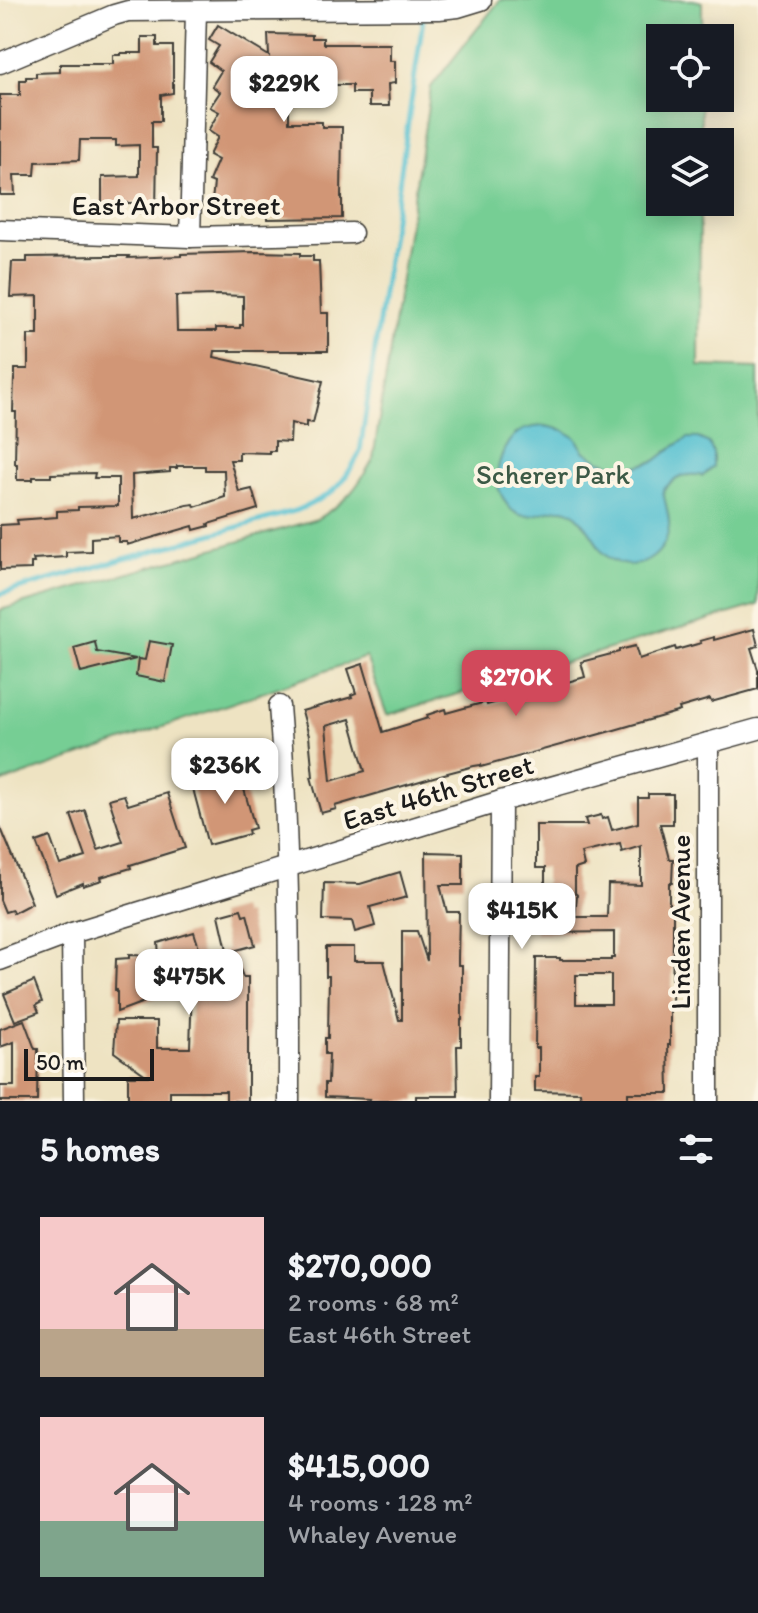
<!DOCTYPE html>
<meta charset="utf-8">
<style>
body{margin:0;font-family:Itim,sans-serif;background:#20242c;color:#f1f3f6;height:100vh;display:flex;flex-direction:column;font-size:30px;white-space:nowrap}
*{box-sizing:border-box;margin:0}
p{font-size:26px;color:#9ea1a6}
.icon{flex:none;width:44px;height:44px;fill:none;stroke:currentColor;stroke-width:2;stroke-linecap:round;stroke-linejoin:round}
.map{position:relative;height:1101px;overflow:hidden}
.drawer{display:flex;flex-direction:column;background:#171b24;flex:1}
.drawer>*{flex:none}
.fabs{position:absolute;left:646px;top:24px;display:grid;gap:16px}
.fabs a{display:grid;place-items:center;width:88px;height:88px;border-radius:0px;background:#171b24;box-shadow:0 4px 20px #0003;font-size:40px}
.scale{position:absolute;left:24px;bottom:20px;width:130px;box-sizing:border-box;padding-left:8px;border:4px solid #1c1c1c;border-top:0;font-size:22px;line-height:28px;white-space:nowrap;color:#1c1c1c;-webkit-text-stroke:6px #fcf5e5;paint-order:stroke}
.price{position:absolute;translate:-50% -68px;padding:0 18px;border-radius:16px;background:#fff;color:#222;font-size:26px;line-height:52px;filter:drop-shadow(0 2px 4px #0008)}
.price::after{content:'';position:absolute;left:50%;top:48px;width:24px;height:18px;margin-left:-12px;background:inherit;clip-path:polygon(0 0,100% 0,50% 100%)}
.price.active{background:#d1495b;color:#fff}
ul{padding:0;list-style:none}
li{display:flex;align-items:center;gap:24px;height:200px;padding:0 40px}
li span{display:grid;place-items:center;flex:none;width:224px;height:160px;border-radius:0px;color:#555}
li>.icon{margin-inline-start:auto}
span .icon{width:96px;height:96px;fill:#fffc;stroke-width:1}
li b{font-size:34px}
h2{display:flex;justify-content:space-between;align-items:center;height:96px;padding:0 40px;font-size:34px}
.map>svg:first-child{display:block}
.green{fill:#76ce94;stroke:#497558;stroke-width:2}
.water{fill:#56c1d1;stroke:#396e76;stroke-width:2}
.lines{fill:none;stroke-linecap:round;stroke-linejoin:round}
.stream{stroke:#56c1d1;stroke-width:5}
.building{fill:#d19676;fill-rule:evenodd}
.minor-casing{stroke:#3c3a35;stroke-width:23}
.minor{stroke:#fff;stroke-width:20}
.labels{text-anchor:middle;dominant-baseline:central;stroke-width:8;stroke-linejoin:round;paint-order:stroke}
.street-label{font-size:28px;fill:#1c1c1c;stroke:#fcf5e5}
.park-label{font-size:28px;fill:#3c5a46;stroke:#fcf5e5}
</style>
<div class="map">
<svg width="758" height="1101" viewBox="0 0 758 1101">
<rect width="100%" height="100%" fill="#fcf5e5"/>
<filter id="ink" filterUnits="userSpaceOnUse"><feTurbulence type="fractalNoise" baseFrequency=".0125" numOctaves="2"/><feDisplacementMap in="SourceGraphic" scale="16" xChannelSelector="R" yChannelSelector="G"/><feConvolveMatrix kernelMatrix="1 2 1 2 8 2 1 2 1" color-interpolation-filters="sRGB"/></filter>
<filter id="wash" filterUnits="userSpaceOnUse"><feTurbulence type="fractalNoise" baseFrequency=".006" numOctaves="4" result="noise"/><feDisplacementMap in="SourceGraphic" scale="32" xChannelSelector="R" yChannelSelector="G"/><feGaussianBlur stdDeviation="1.8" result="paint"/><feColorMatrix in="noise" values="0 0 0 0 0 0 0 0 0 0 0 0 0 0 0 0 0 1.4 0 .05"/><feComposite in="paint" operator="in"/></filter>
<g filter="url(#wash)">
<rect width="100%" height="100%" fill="#eee3c2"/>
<path class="green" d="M 500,0 L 693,0 L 702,2 L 702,38 L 660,38 L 660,98 L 701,98 L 701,142 L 660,142 L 660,202 L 700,202 L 699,366 L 758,368 L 758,605 L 387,715 L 366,657 L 0,783 L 0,610 L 317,519 C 348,500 356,490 373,459 L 431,87 Z"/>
<path class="water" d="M 545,426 L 563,430 L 576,438 L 584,451 L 601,461 L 626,469 L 655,461 L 673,447 L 688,438 L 698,438 L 709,443 L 713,453 L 713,467 L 703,476 C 685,472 675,478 663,490 C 664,501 670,515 669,526 C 666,561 629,578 603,553 C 599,549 597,543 594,538 C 589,530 581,520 575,514 C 551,494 520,544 499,489 C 494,475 500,456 508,443 C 517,429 529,427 545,426 Z"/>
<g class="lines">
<path class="stream" d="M 0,594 L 298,510 C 334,494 342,487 360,452 L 424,13"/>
</g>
<g id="blocks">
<g class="building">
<polygon points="218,25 269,56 268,34 312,35 312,38 323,38 323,44 390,44 390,61 395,61 395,83 388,84 389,106 369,106 369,93 352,93 352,85 331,85 331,74 298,74 298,96 289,96 289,122 322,122 322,127 342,127 341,197 342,197 342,218 267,219 267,215 211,210 214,183 209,181 218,160 209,155 218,137 209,131 209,129 219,112 210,107 220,92 212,86 221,71 209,62 219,46 209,40"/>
<polygon points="142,37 157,37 157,46 173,46 173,93 161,95 161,121 152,121 152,148 157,148 156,212 140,213 140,203 102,203 102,177 139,176 139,145 116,146 116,140 80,140 79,160 36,162 35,175 14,175 15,195 0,195 0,95 20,95 20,80 26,80 26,77 36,77 36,73 60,72 60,64 113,64 113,55 121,55 121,53 142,53"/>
<path d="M 254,252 L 300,253 L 300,256 L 313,256 L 313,261 L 319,261 L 321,313 L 328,313 L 328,351 L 215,351 L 214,357 L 323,381 L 313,423 L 306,422 L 306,427 L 291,423 L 290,442 L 275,441 L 275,451 L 269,451 L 269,453 L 239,452 L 239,460 L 230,460 L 239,492 L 252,489 L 258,509 L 208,524 L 209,526 L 194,530 L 193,526 L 127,545 L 127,542 L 118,542 L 118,536 L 91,538 L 91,551 L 66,552 L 66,557 L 33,559 L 34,563 L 31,563 L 31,569 L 0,570 L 0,525 L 18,524 L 17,520 L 57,517 L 57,511 L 78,510 L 78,507 L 118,506 L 118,478 L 94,478 L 95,473 L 51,474 L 51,477 L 33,477 L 33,480 L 17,480 L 17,464 L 15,464 L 16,412 L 13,412 L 14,379 L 15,380 L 15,369 L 28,369 L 28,335 L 38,335 L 38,296 L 10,297 L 12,262 L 27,262 L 27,257 L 105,256 L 129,256 L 128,258 L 181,256 L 181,254 ZM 217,295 L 243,296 L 243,325 L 240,325 L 240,328 L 216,328 L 216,331 L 177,331 L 176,296 ZM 177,466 L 205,466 L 205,470 L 224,470 L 225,497 L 195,507 L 194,504 L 187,505 L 133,519 L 132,475 L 170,472 L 170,468 L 177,468 Z"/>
<path d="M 754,629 L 758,646 L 751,648 L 758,670 L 758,689 L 711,702 L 710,699 L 679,708 L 680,711 L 611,731 L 481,767 L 481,765 L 474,766 L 444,774 L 335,806 L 336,809 L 321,813 L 311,777 L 313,777 L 309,736 L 302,711 L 352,697 L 351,695 L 356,693 L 348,669 L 363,664 L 383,732 L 428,718 L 427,715 L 445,709 L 446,713 L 486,702 L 487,705 L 585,677 L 581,662 L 619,652 L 619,650 L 635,646 L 639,659 L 675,647 L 676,650 L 701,643 L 700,641 L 714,637 L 714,640 ZM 350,719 L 365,771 L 331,781 L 326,726 Z"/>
<polygon points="149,641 172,645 165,682 136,676 138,659 145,660"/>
<polygon points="95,642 97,652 136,659 81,673 74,648"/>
<polygon points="250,765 251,781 242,782 255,828 248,830 249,834 208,845 192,785 232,772 232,767"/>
<polygon points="167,793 185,848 130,865 131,868 101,877 102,880 83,886 83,883 56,894 36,842 50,837 60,865 86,857 71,815 85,810 98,850 123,842 109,799 124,795 128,805"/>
<path d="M 648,794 L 673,794 L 673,824 L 660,824 L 669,859 L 673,859 L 672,883 L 669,883 L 669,910 L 673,910 L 673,934 L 672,1006 L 670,1006 L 670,1045 L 668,1045 L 669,1093 L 628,1093 L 628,1099 L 581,1099 L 580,1092 L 535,1091 L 535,1077 L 539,1077 L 539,1048 L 535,1048 L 536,958 L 560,958 L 560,960 L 611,960 L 611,958 L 614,958 L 614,932 L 535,933 L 535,920 L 531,916 L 537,912 L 536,901 L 545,901 L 545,868 L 536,868 L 536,825 L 587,825 L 585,819 L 601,815 L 602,819 L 608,817 L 612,830 L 638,823 L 638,798 L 648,798 ZM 620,844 L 622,852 L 641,846 L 641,885 L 608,884 L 607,917 L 575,917 L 577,895 L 575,893 L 575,869 L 584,866 L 581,853 ZM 576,975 L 611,975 L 611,1004 L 576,1004 Z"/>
<polygon points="0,826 32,903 13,913 12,910 5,912 0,900"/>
<polygon points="426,852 463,853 463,885 440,885 447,912 459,912 458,958 458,965 462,965 462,1020 461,1020 461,1046 457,1046 458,1096 416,1096 416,1101 369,1101 370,1099 325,1097 325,1083 328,1083 329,1054 325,1054 325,1038 328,1038 329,976 326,976 326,947 354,947 354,961 384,961 399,1020 402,1020 402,931 417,931 427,961"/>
<polygon points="400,872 407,897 370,907 375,926 355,932 352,921 323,920 324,883 360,884"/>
<polygon points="241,909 243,915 247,914 255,945 233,951 243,977 248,977 248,1101 226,1101 226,1091 170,1091 170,1101 128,1101 128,1076 147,1076 114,1052 116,1021 157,1021 157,1048 190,1048 192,984 117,1012 117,990 115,990 116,959 129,958 129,955 159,956 158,943 194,932 203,960 227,950 219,915"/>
<polygon points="34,981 42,1002 36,1005 39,1012 15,1021 4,994"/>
<polygon points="24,1020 35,1049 38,1049 37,1101 0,1101 0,1086 14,1086 14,1042 0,1047 0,1029"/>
</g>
</g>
</g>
<g filter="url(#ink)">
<use href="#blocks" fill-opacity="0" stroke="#3c3a35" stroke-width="2"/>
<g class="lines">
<g class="minor-casing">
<g id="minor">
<polyline points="0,63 114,15 128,11 439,9 458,7 481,0"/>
<polyline points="0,230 190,237 352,233"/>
<polyline points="190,237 196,11"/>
<path d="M 279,706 C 290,837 289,969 289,1101"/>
<polyline points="708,743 708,1101"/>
<polyline points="72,933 74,1101"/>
<polyline points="0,960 72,933 501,801 758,729"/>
<polyline points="499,1101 501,801"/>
</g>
</g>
<use href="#minor" class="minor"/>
</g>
</g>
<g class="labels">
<g class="street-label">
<text x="176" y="205">East Arbor Street</text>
<text transform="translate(438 792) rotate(-17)">East 46th Street</text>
<text transform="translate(680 922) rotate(-90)">Linden Avenue</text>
</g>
<g class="park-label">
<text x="553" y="474">Scherer Park</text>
</g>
</g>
</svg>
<div class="fabs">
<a><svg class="icon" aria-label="locate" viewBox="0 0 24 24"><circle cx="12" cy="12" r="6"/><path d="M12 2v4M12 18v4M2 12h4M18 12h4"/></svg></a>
<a><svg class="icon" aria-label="layers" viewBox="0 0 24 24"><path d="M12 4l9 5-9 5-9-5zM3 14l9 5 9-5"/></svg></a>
</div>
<div class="scale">50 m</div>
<b class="price" style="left:284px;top:124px">$229K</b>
<b class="price active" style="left:516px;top:718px">$270K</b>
<b class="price" style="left:225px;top:806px">$236K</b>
<b class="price" style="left:522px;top:951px">$415K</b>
<b class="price" style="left:189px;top:1017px">$475K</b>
</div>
<section class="drawer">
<h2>5 homes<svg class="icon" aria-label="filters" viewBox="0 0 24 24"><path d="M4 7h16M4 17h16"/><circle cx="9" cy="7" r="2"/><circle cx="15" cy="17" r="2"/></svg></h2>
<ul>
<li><span style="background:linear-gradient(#f6c9c9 70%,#b9a48a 0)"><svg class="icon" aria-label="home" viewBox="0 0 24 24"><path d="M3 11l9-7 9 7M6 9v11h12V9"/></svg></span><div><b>$270,000</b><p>2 rooms · 68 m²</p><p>East 46th Street</p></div></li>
<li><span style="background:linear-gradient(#f6c9c9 65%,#7fa58c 0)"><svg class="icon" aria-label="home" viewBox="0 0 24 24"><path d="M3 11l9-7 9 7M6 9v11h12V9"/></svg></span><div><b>$415,000</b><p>4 rooms · 128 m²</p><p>Whaley Avenue</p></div></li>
</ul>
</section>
